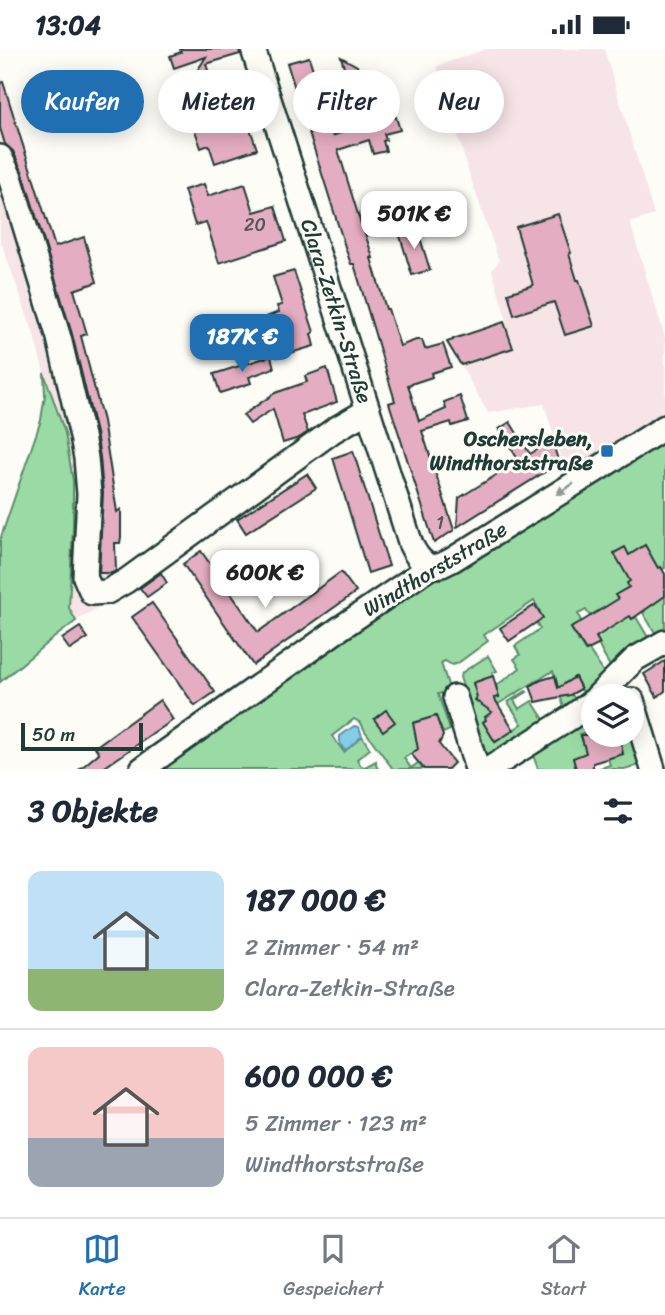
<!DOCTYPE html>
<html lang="de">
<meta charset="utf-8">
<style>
body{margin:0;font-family:Sriracha,sans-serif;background:#f2f2f3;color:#1f2937;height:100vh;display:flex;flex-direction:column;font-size:26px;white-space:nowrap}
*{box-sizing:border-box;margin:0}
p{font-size:23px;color:#747a83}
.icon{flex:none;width:38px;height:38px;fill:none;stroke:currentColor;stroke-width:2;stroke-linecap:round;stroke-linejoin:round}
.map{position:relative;height:720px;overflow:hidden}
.sheet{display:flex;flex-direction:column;background:#fff;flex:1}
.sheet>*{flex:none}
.hud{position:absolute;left:21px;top:21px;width:623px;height:63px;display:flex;gap:14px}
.fabs{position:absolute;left:581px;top:635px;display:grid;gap:14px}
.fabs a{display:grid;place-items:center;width:63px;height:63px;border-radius:50%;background:#fff;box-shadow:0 4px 18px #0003;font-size:35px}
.scale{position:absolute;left:21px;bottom:18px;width:122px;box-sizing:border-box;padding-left:7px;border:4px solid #1f3d34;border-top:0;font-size:19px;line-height:24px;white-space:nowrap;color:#1f3d34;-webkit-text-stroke:5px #fdfcf7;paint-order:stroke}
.price{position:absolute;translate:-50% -60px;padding:0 16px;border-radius:14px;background:#fff;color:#222;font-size:23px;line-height:46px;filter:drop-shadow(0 2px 4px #0008)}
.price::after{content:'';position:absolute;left:50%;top:42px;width:21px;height:16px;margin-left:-10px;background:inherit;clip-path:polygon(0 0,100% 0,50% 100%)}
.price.active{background:#1f6fb2;color:#fff}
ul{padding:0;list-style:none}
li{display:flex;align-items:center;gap:21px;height:175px;padding:0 28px}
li+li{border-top:2px solid #e0e1e3}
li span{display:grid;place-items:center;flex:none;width:196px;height:140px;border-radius:14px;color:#555}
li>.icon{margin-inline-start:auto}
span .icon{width:84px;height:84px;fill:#fffc;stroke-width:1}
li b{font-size:30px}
h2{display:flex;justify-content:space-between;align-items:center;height:84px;padding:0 28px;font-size:30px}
.chip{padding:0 24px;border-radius:32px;background:#fff;box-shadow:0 4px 18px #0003;font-size:24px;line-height:63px}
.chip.active{background:#1f6fb2;color:#fff}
.status{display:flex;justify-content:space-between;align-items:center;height:49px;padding:0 35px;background:#fff;direction:ltr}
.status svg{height:19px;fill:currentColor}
.menu{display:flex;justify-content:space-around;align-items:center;height:98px;border-top:2px solid #e0e1e3;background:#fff;font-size:19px;color:#747a83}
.menu a{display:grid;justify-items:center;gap:4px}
.menu .active{color:#1f6fb2}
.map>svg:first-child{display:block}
.built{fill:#f6e4e7}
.green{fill:#9adba5;stroke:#5c8c6c;stroke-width:2}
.water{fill:#86cbe8;stroke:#5d92a0;stroke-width:2}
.building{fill:#e5adc1;stroke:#1f3d34;stroke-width:2;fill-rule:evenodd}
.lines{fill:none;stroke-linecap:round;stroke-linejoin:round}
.minor-casing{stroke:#1f3d34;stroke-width:28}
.minor{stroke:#fdfcf7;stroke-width:23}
.oneway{fill:#8e9c96}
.poi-dot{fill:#1f6fb2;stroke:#fdfcf7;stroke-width:2.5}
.labels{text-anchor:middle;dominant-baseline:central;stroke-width:6;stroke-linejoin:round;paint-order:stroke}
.number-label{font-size:18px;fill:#505957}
.street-label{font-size:21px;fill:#1f3d34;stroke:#fdfcf7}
.poi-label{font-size:21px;font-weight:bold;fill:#1f3d34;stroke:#fdfcf7;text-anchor:end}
</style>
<div class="status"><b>13:04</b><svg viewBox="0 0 49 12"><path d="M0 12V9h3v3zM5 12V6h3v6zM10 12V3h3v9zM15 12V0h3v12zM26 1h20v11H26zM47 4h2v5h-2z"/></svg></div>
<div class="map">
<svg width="665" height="720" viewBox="0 0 665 720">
<rect width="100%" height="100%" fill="#fdfcf7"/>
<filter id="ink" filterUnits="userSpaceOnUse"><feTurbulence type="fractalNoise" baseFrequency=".0143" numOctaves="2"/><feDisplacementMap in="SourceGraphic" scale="14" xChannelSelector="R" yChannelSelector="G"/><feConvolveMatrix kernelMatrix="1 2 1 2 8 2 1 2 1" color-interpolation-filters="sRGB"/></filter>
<g filter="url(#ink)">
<g class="built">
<polygon points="486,0 604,0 654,166 630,174 665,289 665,364 566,426 544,355 488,364 461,316 453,290 507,272 492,221 499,212 468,121 437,17"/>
<polygon points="0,23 69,243 95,337 103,372 114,435 116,524 121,544 76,572 69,559 73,477 73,433 65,384 44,324 33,283 0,190"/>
</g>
<g class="green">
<polygon points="44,324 65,384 73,432 73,477 69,559 76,572 47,594 0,633 0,491 41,371 45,346"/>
<path d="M 665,385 L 665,519 L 662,520 L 660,518 L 616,546 L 628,566 L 629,566 L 632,570 L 636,568 L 649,590 L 628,602 L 610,617 C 594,591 595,592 600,561 L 590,567 L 586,561 L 578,565 L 581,572 L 571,579 L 585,602 L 589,601 L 604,624 L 584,645 L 575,628 L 565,634 L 571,645 L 576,651 L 564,659 L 553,622 L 495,657 L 496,661 L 483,673 L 496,693 L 522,675 L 508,653 L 526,642 L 527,643 L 514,651 L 519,660 L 532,652 L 545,672 L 497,702 L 485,707 L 460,628 L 463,623 L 488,607 L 497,622 L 492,624 L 493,627 L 473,634 L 477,648 L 476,650 L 481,655 L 485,652 L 499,648 L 496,637 L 520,619 L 514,610 L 520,606 L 515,597 L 540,580 L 537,575 C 543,565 540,561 534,552 L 484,586 L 488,592 L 458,614 L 452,616 L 445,612 L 441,614 L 450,642 L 438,645 L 450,681 L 443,684 L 436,667 L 417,673 L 427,695 L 404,709 L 411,719 L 418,714 L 424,720 L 393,720 L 365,682 L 361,674 L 354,670 L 332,687 L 344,703 L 362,687 L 370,700 L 357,710 L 361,717 L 365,718 L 376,712 L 376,716 L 378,720 L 152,720 L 421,530 L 442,530 Z"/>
<polygon points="665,547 665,580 656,585 643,564 645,562 643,558"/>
<polygon points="587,671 592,677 593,681 580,685 588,708 579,707 573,709 576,720 538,720 533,706"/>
<polygon points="619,686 632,686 642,715 628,720 597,720 610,716 608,709 623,705"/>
</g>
<polygon class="water" points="354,677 359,678 362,687 349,699 344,701 340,694 340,687"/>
<g class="building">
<polygon points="180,0 239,0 240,5 206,15 224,72 245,65 257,100 215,114 209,96 201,99 186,55 188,54 185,41 206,8 174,19 170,7 181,3"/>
<path d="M 309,8 L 319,40 L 348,31 L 341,8 L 357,17 L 363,33 L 367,31 L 374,53 L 381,51 L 387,71 L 396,68 L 400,81 L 384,85 L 386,91 L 383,92 L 386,102 L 373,105 L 369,91 L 338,101 L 361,175 L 362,175 L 373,209 L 371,209 L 386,260 L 388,260 L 400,297 L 416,291 L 422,291 L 425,300 L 443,295 L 451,318 L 431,324 L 432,328 L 408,336 L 419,372 L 446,360 L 444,353 L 460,347 L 468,372 L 452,377 L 451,373 L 422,382 L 454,481 L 434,494 L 389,354 L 395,352 L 354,215 L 351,215 L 346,201 L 287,14 ZM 355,42 L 365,74 L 333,87 L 323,53 Z"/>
<polygon points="3,33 55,198 84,188 97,233 74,241 87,285 81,287 103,372 117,463 121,460 121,488 120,494 115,494 116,522 112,524 99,524 103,444 100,408 96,384 72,285 23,124 13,102 5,95 0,79 0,34"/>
<polygon points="204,135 208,147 245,135 254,163 275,157 286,192 219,214 206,173 195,176 184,141"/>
<polygon points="558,165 571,204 569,205 577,231 579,231 594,277 565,286 554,253 514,266 508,244 533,236 516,178"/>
<polygon points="417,179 430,221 412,226 399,184"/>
<polygon points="294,222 314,283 311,285 314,297 277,308 266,268 279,263 277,257 282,256 273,228"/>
<polygon points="504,273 513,299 461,316 447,293 453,291 453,290"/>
<polygon points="271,307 274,319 249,328 251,334 220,344 214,325"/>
<polygon points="327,319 337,353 302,366 308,383 299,389 283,394 273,360 250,375 243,366 275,344 307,333 305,327"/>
<polygon points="510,373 530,405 552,392 559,414 457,478 459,449 519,412 499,380"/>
<polygon points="353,402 389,517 368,524 333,409"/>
<polygon points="307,425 316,439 246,484 237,470"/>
<polygon points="645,496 658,519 661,518 665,525 665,547 632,570 630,567 596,588 600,595 586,602 571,579 618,550 615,546 629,538 627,534 630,532 614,504 625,498 629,506"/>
<polygon points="201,502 258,583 341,523 356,543 253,616 183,515"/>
<polygon points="161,524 167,534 147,548 140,539"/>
<polygon points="152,554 215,643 195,657 132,568"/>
<polygon points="535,556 543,569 509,592 500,579"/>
<polygon points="80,578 88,589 70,601 62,590"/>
<polygon points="665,612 665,642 657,648 644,625"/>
<polygon points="493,627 499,648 494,649 514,681 495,693 483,673 486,671 485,668 492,663 475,651 477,648 473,634"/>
<polygon points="555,627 558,639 575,628 581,640 570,646 536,653 530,637 541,631"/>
<polygon points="160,651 173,671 102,720 80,720 99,704 95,698"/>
<polygon points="386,661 395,673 383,682 374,670"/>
<polygon points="436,667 443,687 439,695 454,714 448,720 424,720 411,705 418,700 413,674"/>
<polygon points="581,686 619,686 623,705 593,714 593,720 576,720 573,709 586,704"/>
</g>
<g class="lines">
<g class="minor-casing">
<g id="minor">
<path id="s1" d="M 253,0 L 411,496 C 416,506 420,512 430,518"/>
<polyline points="0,108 10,128 59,289 82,387 86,409 89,445 85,528 92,544 107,543 126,532 334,381 367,362"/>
<polyline points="455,648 477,720"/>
<polyline points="597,648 635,610 665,593"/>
<polyline points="632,651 653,720"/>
<polyline points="142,720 339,580 430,518 442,516 452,511 665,378"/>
<polyline points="489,720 570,669 593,652"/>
</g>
</g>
<use href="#minor" class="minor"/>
</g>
<defs><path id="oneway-solid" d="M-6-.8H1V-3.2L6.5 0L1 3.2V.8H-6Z" transform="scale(1.75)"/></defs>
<use class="oneway" href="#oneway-solid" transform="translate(565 440) rotate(148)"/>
</g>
<rect class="poi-dot" x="600" y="395" width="14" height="14" rx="3.5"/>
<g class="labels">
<g class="number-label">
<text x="255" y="176">20</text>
<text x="440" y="474">1</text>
</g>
<g class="street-label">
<text stroke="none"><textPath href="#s1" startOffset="275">Clara-Zetkin-Straße</textPath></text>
<text transform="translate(435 520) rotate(-31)">Windthorststraße</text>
</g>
<g class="poi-label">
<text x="593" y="390">Oschersleben,<tspan x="593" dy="24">Windthorststraße</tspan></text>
</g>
</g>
</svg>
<div class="fabs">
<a><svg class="icon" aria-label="layers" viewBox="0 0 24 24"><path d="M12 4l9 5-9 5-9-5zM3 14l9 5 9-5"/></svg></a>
</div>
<div class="scale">50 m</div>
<b class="price" style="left:414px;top:202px">501K €</b>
<b class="price active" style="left:242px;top:325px">187K €</b>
<b class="price" style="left:265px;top:561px">600K €</b>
<div class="hud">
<a class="chip active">Kaufen</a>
<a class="chip">Mieten</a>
<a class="chip">Filter</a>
<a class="chip">Neu</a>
</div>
</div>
<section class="sheet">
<h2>3 Objekte<svg class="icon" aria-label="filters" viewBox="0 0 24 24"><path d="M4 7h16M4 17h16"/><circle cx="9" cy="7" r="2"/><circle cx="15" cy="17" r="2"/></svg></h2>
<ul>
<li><span style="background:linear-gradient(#bfe0f5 70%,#8fb573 0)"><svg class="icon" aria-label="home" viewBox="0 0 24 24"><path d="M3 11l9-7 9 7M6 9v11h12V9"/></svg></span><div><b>187 000 €</b><p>2 Zimmer · 54 m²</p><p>Clara-Zetkin-Straße</p></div></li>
<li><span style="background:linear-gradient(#f6c9c9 65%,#9aa5b1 0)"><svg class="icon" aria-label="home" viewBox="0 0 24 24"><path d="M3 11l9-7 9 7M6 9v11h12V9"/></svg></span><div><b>600 000 €</b><p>5 Zimmer · 123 m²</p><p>Windthorststraße</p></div></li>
</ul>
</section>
<nav class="menu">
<a class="active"><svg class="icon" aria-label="map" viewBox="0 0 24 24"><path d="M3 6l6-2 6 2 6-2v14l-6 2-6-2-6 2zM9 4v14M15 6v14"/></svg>Karte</a>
<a><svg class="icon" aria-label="saved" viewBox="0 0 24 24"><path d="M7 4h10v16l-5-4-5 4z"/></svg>Gespeichert</a>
<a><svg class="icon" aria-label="home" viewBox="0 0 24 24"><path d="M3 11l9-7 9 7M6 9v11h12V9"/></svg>Start</a>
</nav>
